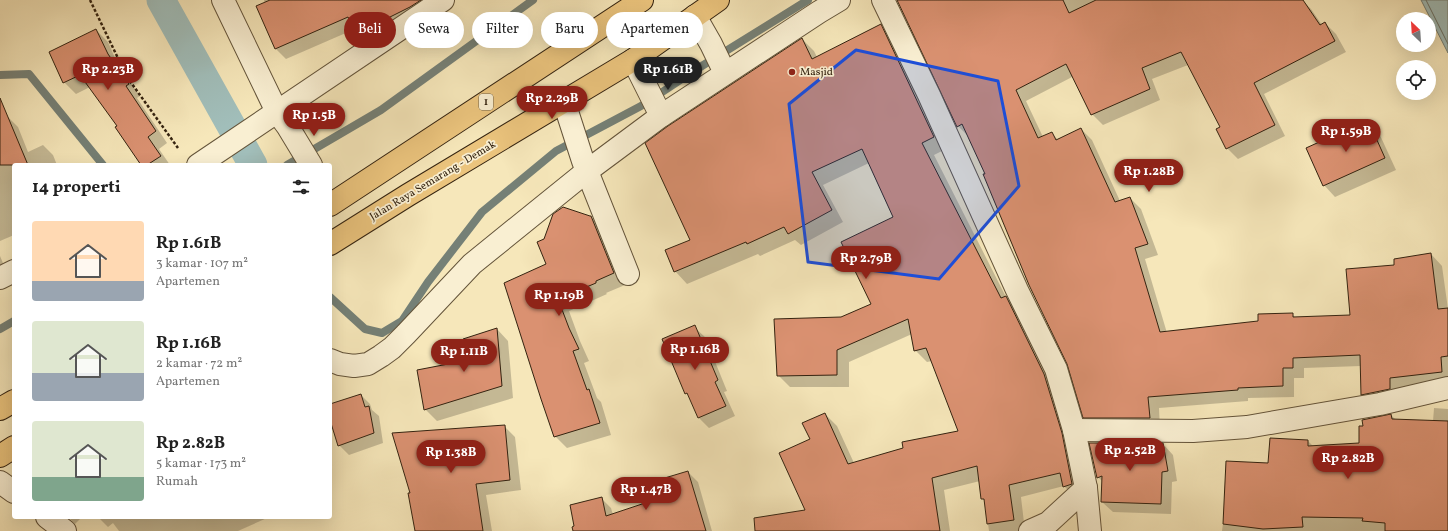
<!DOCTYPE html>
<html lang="id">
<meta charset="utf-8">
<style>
body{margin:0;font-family:Vollkorn,serif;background:#f6f6f6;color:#222;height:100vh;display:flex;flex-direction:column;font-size:15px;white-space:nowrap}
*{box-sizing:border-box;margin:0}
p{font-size:13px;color:#767676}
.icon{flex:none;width:22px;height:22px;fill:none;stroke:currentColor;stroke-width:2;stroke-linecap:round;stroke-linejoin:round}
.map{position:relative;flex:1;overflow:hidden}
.panel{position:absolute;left:12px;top:163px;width:320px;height:356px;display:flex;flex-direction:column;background:#fff;border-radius:4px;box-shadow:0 4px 16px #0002}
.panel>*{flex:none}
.hud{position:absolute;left:344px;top:12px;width:380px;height:36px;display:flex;gap:8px}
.needle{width:26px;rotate:335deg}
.fabs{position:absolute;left:1396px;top:12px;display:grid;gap:8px}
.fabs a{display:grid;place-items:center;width:40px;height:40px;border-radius:50%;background:#fff;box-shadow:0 4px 16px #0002;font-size:20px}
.price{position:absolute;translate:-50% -34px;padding:0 9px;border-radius:14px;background:#8f2418;color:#fff;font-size:13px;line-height:26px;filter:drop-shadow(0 1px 2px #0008)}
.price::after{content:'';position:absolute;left:50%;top:24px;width:12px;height:9px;margin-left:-6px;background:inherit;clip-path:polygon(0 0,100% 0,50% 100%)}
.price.selected{background:#222;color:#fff}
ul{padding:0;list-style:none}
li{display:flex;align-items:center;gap:12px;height:100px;padding:0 20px}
li span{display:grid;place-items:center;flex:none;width:112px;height:80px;border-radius:4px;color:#555}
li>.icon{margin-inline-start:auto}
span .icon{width:48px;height:48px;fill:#fffc;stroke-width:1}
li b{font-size:17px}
h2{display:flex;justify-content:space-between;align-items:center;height:48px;padding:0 20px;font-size:17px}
.pill{padding:0 14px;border-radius:18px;background:#fff;box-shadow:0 4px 16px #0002;font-size:14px;line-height:36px}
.pill.selected{background:#8f2418;color:#fff}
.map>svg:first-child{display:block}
.water{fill:#a1beba;stroke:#758076}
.shadow{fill:#0003}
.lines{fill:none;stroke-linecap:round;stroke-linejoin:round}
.shore{stroke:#6a7065;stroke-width:1}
.stream{stroke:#758076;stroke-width:8}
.canal{stroke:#a1beba;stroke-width:29}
.building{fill:#da9171;stroke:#342310}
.minor-casing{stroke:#64543a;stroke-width:24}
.highway-casing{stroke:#342310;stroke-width:24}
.path{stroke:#342310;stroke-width:2.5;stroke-dasharray:3 2;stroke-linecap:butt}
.minor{stroke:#f9efd2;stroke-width:22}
.highway{stroke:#ebc47d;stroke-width:22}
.marked{fill:#1d4ed8;fill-opacity:0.2;stroke:#1d4ed8;stroke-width:3;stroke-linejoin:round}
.poi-dot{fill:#8f2418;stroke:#f9efd2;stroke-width:1.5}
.labels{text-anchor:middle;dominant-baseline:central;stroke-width:3.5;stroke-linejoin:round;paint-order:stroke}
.shield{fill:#f9efd2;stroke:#6f604a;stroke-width:1}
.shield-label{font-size:10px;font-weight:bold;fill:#342310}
.poi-label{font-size:11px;fill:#342310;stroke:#f9efd2;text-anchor:start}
.street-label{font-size:11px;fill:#342310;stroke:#f9efd2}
</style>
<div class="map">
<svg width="1448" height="531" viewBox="0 0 1448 531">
<rect width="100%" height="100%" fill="#f6e7ba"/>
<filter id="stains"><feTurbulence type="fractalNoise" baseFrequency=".005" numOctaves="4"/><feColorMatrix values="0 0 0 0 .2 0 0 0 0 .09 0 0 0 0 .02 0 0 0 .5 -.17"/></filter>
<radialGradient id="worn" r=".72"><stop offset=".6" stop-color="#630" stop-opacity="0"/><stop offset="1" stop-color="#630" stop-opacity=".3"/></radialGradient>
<polygon class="water" points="1421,0 1448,0 1448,53"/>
<g class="shadow">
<polygon points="264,0 446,0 368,44 357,34 355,29 286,59 276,49"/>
<polygon points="898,0 1302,0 1311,9 1322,25 1325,23 1336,34 1346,52 1264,94 1285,136 1238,159 1227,148 1221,128 1188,65 1152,79 1160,100 1103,125 1092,114 1074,76 1026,101 1043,137 1052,133 1058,140 1081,129 1092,140 1120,201 1130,198 1141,209 1158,255 1145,259 1167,333 1259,322 1292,314 1296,318 1351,315 1396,266 1431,254 1442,266 1448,309 1448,383 1373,405 1362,394 1361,366 1304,368 1304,378 1294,378 1294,397 1248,398 1248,401 1159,408 1160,429 1095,428 1084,417 1068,363 986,174 969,137 958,126"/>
<polygon points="880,25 893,37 946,149 934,155 1006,297 1018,309 1056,387 1074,446 1076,498 1064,486 1021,497 1025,531 989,531 985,501 982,498 980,481 944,490 950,531 790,531 806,511 811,440 825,414 837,426 854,463 959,432 932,361 927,362 915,350 912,334 849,362 849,387 790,387 778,375 841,318 873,305 894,218 869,163 823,185 843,222 801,245 795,240 760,256 758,254 687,284 675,271 666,250 692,240 802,39 814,51 817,57"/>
<polygon points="96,30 108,42 119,67 140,96 137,98 167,143 159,149 170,165 142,165 119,126 90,87 76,94 64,82"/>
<polygon points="8,117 18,127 28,152 43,145 53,155 57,165 14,165 14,235 0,241 0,121"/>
<polygon points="1367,121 1379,133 1396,170 1335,197 1324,185"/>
<polygon points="591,217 603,228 625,285 606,293 607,294 569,311 580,341 589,361 584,363 597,398 601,402 611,435 567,448 555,436 548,265"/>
<polygon points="0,256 8,275 0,280"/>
<polygon points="694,327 705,337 727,391 724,392 735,416 709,428 699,418 690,397 686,393 664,339"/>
<polygon points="497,329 508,341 513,398 437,421 425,409 471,361"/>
<polygon points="361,395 370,404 372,410 379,416 383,443 349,455 339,445 330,417 330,405"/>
<polygon points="1434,408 1448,409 1448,531 1222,531 1224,515 1269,464 1271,439 1308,441 1314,447 1360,444 1364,427 1391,415 1396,420 1433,421"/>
<polygon points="504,426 515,437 521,490 486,495 492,531 416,531"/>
<polygon points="1163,444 1173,455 1177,481 1172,482 1171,514 1113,512 1102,502 1103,482 1098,477"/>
<polygon points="688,472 698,482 712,531 577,531 601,498 611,508 613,515 664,497"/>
<polygon points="68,517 82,517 75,524"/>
<polygon points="98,517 267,517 267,518 238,531 119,531 113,523 108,527"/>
</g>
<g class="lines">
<polyline class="shore" points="1426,0 1448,44"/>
<g class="stream">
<polyline points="0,75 29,74 103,165"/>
<polyline points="287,165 381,110 533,0"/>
<polyline points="330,297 365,329 382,333 402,321 428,282 482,212 556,151 641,106 697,69 808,0"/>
<polyline points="0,329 14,321"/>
</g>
<polyline class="canal" points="161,0 253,165"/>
</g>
<g class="building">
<polygon points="270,0 421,0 410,7 356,34 348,17 275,49 256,6"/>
<polygon points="897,0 1063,0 1069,13 1096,0 1303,0 1320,25 1325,22 1335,41 1254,83 1275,125 1226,149 1216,129 1220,127 1181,52 1142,68 1150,89 1091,115 1066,64 1016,90 1038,138 1052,132 1056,140 1081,128 1115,202 1130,197 1148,244 1135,248 1160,332 1258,321 1258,314 1293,313 1293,317 1350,315 1346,269 1394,265 1394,259 1431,253 1438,309 1448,308 1448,356 1441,357 1442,372 1390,378 1390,389 1361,395 1360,355 1293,358 1293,368 1283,368 1283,386 1238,388 1238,390 1148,397 1150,418 1083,418 1067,364 1029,285 983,174 985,174 962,124 957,127"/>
<polygon points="881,24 934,137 922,143 1001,298 1006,296 1044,374 1062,433 1072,484 1063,487 1060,473 1009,485 1014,520 987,524 984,499 981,499 977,466 932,478 940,531 755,531 754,518 805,510 779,453 810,439 802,423 825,413 848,464 903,448 902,442 958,431 926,348 914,351 908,319 837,350 837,375 777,376 774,319 841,317 871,304 841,242 893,217 862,149 812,172 832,210 788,234 784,227 747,244 746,242 674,272 665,250 690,240 645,143 668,126 802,38 812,59"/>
<polygon points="96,29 108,54 129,84 126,86 156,131 148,137 161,156 147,165 141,165 115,127 117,126 80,75 63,83 49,52"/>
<polygon points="0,98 28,165 0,165"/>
<polygon points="1368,120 1385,158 1323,186 1306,148"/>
<polygon points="563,207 590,216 591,216 614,273 596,281 596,283 558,299 569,328 579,349 573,351 587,390 589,389 600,423 554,437 541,399 504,283 546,264 537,242 544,239 553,214"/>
<polygon points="695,325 718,380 715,382 726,406 698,418 687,393 685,394 662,339"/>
<polygon points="497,328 502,386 424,410 417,370 469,360 463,339"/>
<polygon points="361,394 365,407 369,406 374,433 338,446 330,420 330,404"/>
<polygon points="1391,414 1392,419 1448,421 1448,531 1385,531 1385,523 1362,521 1363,518 1302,517 1303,527 1263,529 1223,524 1226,461 1268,463 1270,438 1308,440 1308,446 1359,443 1359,426 1363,426 1362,420"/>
<polygon points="505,425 510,480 476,484 483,531 415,531 408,493 410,493 392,433"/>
<polygon points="1089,443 1163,443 1168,471 1162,472 1161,504 1101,502 1102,476 1097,478"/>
<polygon points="688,471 706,531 573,531 572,527 574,526 570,505 602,497 606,516 663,497 658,480"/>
</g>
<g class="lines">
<g class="minor-casing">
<g id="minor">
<polyline points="223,0 277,112 288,127 311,165"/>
<polyline points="883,0 929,95 1017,290 1056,369 1074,430 1086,488 1090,531"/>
<polyline points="695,16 711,44 725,73"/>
<polyline points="633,60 661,116"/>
<polyline points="564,102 583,161 628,274"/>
<polyline points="198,165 443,0"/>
<polyline points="0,278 14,271"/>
<polyline points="330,360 340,364 354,366 368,364 381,356 392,348 406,334 472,264 587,171 661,116 819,12 839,0"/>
<polyline points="1074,430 1193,431 1247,427 1380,404 1448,388"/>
<polyline points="0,482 14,492"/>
<polyline points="47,517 65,531"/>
<polyline points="1030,531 1048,523 1086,488"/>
</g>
</g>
<g class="highway-casing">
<g id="highway">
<polyline points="330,205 642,0"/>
<polyline points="330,244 408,195 633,60 718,0"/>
<polyline points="0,409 14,401"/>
<polyline points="0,456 14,447"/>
</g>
</g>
<polyline class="path" points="90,0 127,77 178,148"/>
<use href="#minor" class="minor"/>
<use href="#highway" class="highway"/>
</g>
<path class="marked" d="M 856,50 L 998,81 L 1019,186 L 939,279 L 808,262 L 789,104 Z"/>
<circle class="poi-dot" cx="792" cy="72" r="4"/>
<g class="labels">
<rect class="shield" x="479" y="94" width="14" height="16" rx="3"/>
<g class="shield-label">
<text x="486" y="102">1</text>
</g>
<g class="poi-label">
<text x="800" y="72">Masjid</text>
</g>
<g class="street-label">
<text transform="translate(433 181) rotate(-31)">Jalan Raya Semarang - Demak</text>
</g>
</g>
<rect width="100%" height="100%" filter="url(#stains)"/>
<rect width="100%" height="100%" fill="url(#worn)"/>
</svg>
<div class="fabs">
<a><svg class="needle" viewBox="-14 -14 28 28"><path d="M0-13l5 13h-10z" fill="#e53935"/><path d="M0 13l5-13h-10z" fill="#767676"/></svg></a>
<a><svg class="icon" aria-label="locate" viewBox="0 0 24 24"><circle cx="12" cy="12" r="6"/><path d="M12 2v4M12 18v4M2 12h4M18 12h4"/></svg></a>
</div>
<b class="price" style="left:108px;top:91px">Rp 2.23B</b>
<b class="price selected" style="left:668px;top:91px">Rp 1.61B</b>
<b class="price" style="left:552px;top:120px">Rp 2.29B</b>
<b class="price" style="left:314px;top:137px">Rp 1.5B</b>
<b class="price" style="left:1346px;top:153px">Rp 1.59B</b>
<b class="price" style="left:1149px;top:193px">Rp 1.28B</b>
<b class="price" style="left:866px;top:280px">Rp 2.79B</b>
<b class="price" style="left:559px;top:317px">Rp 1.19B</b>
<b class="price" style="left:695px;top:371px">Rp 1.16B</b>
<b class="price" style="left:464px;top:373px">Rp 1.11B</b>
<b class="price" style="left:1130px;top:472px">Rp 2.52B</b>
<b class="price" style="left:451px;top:474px">Rp 1.38B</b>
<b class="price" style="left:1348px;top:480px">Rp 2.82B</b>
<b class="price" style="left:646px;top:511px">Rp 1.47B</b>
<div class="hud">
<a class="pill selected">Beli</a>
<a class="pill">Sewa</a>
<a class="pill">Filter</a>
<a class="pill">Baru</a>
<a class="pill">Apartemen</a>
</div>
<section class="panel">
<h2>14 properti<svg class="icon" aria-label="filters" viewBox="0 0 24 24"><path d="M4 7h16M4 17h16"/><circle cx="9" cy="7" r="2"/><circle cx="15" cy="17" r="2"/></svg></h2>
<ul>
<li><span style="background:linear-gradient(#ffd9b3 75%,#9aa5b1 0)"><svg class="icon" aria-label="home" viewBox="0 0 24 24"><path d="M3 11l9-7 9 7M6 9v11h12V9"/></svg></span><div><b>Rp 1.61B</b><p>3 kamar · 107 m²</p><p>Apartemen</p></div></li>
<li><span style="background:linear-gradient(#dfe7d0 65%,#9aa5b1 0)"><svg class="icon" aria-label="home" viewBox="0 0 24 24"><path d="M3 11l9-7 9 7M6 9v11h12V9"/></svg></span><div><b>Rp 1.16B</b><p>2 kamar · 72 m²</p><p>Apartemen</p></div></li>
<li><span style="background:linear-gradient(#dfe7d0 70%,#7fa58c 0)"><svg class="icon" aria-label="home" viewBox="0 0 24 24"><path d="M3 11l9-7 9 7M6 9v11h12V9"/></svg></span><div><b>Rp 2.82B</b><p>5 kamar · 173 m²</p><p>Rumah</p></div></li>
</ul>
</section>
</div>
